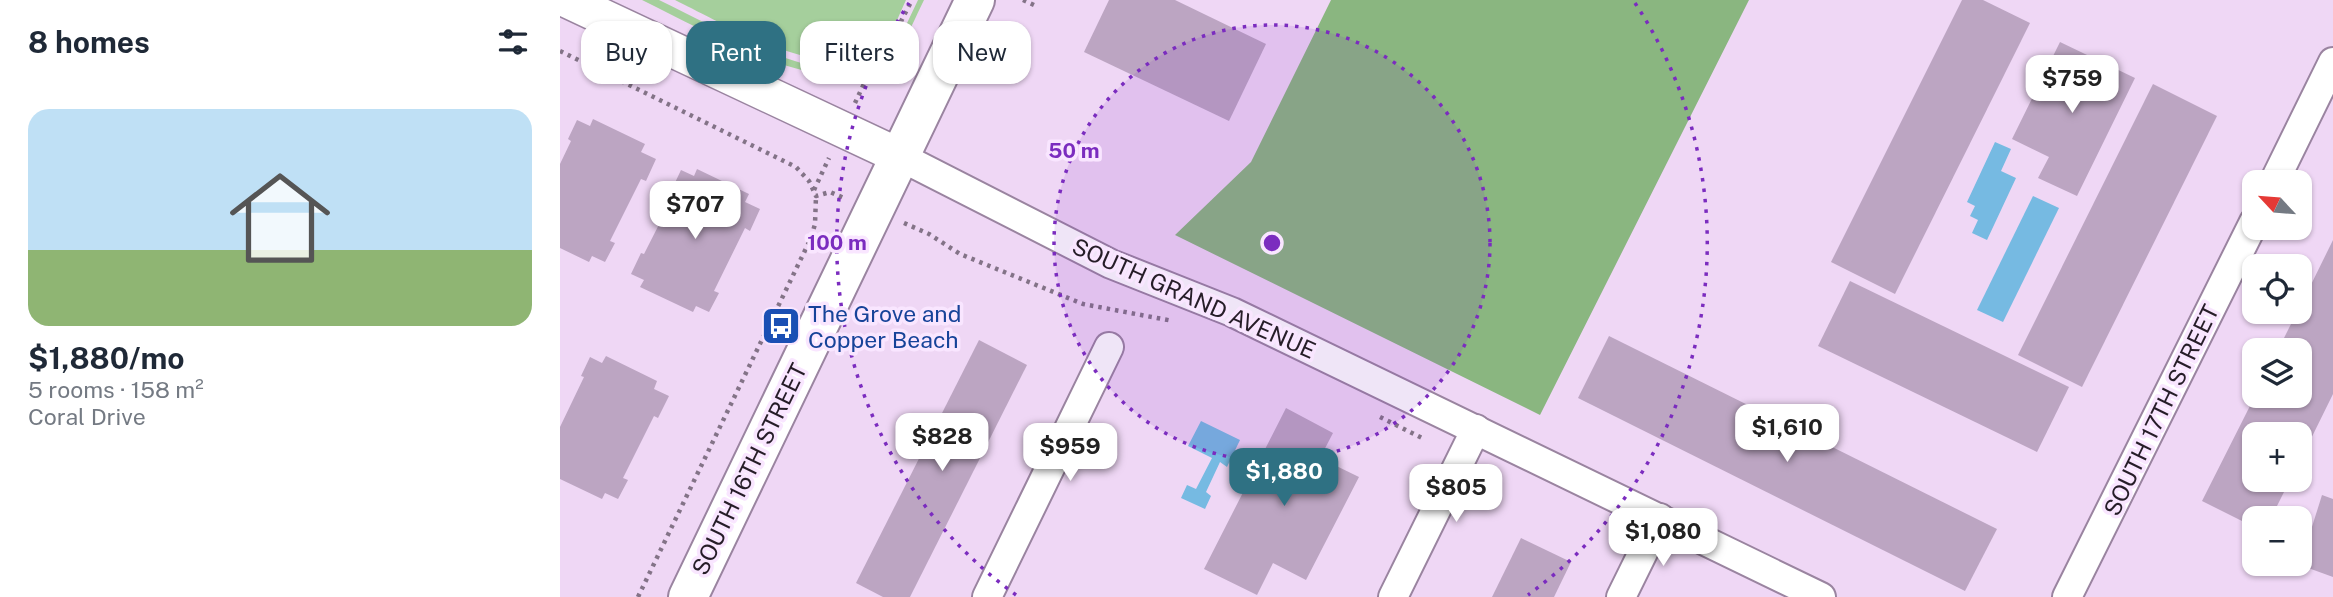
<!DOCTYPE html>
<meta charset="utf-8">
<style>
body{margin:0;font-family:"Public Sans",sans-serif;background:#f2f2f3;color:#1f2937;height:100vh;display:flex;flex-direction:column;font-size:26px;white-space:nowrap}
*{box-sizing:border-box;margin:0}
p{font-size:23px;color:#747a83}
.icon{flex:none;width:38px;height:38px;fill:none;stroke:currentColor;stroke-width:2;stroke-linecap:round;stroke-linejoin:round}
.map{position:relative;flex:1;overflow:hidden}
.side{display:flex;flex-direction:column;background:#fff;width:560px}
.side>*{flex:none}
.banner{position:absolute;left:21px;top:21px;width:665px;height:63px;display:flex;gap:14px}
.needle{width:46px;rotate:296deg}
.tools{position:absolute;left:1682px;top:170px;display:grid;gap:14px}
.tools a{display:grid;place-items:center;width:70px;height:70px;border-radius:14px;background:#fff;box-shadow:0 2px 5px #0004;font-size:35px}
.price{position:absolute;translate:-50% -60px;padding:0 16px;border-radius:14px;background:#fff;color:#222;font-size:23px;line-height:46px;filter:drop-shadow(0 2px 4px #0008)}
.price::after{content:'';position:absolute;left:50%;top:42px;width:21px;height:16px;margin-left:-10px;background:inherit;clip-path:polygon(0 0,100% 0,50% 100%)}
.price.on{background:#2f7183;color:#fff}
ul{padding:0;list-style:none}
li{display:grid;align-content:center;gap:14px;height:371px;padding:0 28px}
li span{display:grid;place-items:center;height:217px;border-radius:21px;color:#555}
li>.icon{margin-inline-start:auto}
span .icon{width:126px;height:126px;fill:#fffc;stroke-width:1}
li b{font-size:30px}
h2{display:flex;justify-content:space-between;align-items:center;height:84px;padding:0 28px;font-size:30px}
.pill{padding:0 24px;border-radius:21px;background:#fff;box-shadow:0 2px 5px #0004;font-size:24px;line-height:63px}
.pill.on{background:#2f7183;color:#fff}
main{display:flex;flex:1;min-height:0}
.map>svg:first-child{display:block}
.green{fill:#a5cf9c}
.forest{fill:#8ab680}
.water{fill:#76bae2}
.building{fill:#bca5c2}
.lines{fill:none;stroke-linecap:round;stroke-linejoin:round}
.minor-casing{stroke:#9a84a0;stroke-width:32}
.tertiary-casing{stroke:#9a84a0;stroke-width:38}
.secondary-casing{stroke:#9a84a0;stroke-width:42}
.path{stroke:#837387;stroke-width:4.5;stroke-dasharray:3.5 5;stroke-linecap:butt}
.minor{stroke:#fff;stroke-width:28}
.tertiary{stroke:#fff;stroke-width:35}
.secondary{stroke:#fff;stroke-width:38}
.ring{fill:none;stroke:#7b2cbf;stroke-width:3.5;stroke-dasharray:3.5 7}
.labels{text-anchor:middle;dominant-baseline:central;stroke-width:7;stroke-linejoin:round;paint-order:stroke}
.street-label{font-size:23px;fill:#261d28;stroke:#f9e6ff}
.transit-label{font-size:23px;fill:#164399;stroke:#f9e6ff;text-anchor:start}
.centre{fill:#7b2cbf;stroke:#f9e6ff;stroke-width:3.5}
.ring-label{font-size:21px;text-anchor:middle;font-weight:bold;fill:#7b2cbf;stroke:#f9e6ff;stroke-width:7;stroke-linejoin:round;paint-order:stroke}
</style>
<main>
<section class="side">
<h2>8 homes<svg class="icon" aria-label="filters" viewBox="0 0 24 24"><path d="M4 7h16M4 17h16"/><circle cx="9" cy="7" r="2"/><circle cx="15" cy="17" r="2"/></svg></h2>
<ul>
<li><span style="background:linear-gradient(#bfe0f5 65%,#8fb573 0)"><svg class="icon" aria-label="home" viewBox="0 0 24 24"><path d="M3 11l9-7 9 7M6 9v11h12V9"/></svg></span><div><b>$1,880/mo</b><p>5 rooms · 158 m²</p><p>Coral Drive</p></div></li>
</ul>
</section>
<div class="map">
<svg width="1773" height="597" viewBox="0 0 1773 597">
<rect width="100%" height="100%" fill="#efd7f5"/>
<g class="green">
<path d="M 82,0 L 99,0 C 161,30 225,68 296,73 L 299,77 C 230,81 144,30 82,0 Z"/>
<path d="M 115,0 L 346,0 C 338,17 331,38 317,51 C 274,88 158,21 115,0 Z"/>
<path d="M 358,0 L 364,0 C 353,22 343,49 325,66 L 321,62 L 339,40 Z"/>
</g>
<polygon class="forest" points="771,0 1189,0 980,415 615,235 691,162"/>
<g class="water">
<polygon points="1435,142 1451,149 1441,171 1456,178 1427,240 1412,233 1418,220 1410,216 1415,206 1407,202"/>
<polygon points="1473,196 1499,208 1443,322 1417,310"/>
<polygon points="641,421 680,440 667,467 660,462 646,492 651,496 645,509 621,498 627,485 636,489 652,458 628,446"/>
</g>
<g class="building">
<polygon points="549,0 615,0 706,44 669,121 524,52"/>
<polygon points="1402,0 1423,0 1470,23 1335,294 1271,262"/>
<polygon points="1500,42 1575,78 1517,196 1478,178 1489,157 1452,139"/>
<polygon points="1593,84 1657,116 1522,387 1458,355"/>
<polygon points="33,119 85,144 81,152 96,159 86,181 81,179 50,241 55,243 45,262 32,256 29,262 0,248 0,164 11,141 8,139 17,120 30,126"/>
<polygon points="137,169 189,194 185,202 200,209 190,231 185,228 154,291 159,293 149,312 136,306 133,312 80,287 84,280 71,274 81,253 84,254 116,191 112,189 121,170 134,176"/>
<polygon points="1773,240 1773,394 1740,461 1740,434 1694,434 1694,480 1730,480 1711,518 1694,518 1694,527 1642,501 1695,396 1740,396 1740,350 1718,350 1737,312 1740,312 1740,307"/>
<polygon points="1290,281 1509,387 1477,452 1258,346"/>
<polygon points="1049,336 1437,529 1405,591 1018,398"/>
<polygon points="419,340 467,365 350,597 323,597 296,583"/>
<polygon points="46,356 97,381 94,389 109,396 98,418 94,416 63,478 68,480 58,499 45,493 42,499 0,479 0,427 24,377 21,376 30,357 42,363"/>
<polygon points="726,408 773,433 760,458 799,477 746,580 713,563 697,595 644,569"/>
<polygon points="1762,495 1773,499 1773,577 1740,565"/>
<polygon points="961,538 1011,562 994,597 932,597"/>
</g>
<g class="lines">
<g class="minor-casing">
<g id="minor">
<polyline points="339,156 551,264 672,312 1261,597"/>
<polyline points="1714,182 1773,62"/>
<polyline points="427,597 549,347"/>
<polyline points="833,597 916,429"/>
<polyline points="1061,597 1100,518"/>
<polyline points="1507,597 1694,222"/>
</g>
</g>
<g class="tertiary-casing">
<polyline id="tertiary" points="7,0 339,156"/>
</g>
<g class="secondary-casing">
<polyline id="secondary" points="128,597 415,0"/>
</g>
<g class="path">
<polyline points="463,0 474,5"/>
<polyline points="0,51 236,167 249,181 256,196 270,192 284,198"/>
<polyline points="295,103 314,62 336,31 352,0"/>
<polyline points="254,190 269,158"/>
<polyline points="344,223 369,234 400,254 523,304 613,321"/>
<polyline points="820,417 862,438"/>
<polyline points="78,597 251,238 255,224 256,196"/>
</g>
<use href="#minor" class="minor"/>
<use href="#tertiary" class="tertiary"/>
<use href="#secondary" class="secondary"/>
</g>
<circle cx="712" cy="243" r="218" fill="#7b2cbf" fill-opacity=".12"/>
<g class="ring">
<circle cx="712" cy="243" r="218"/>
<path d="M456 595A435 435 0 0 1 349 3M1075 3A435 435 0 0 1 968 595"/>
</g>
<defs>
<g id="bus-square" transform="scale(2.0125)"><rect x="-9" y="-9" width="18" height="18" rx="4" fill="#1a4fb4" stroke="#f9e6ff"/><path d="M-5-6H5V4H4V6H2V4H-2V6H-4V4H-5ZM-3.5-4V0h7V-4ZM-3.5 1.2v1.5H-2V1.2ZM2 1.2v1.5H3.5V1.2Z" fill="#fff"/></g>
</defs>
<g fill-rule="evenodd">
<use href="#bus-square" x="221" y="326"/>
</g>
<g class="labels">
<g class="street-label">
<text transform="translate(634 298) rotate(24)">SOUTH GRAND AVENUE</text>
<text transform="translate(1601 410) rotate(-64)">SOUTH 17TH STREET</text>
<text transform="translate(189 469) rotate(-64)">SOUTH 16TH STREET</text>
</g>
<g class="transit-label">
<text x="248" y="313">The Grove and<tspan x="248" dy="26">Copper Beach</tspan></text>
</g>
</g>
<circle cx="712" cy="243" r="10" class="centre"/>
<g class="ring-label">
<text x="514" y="158">50 m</text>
<text x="277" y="250">100 m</text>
</g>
</svg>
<div class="tools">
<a><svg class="needle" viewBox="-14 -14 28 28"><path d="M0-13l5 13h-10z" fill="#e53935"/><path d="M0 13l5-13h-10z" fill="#747a83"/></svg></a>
<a><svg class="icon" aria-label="locate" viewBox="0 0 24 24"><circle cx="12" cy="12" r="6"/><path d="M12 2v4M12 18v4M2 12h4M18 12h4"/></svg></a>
<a><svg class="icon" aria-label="layers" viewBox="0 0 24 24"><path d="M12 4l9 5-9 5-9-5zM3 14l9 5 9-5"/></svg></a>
<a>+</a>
<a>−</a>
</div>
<b class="price" style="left:1512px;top:115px">$759</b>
<b class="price" style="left:135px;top:241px">$707</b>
<b class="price" style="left:1227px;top:464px">$1,610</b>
<b class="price" style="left:382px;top:473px">$828</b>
<b class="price" style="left:510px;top:483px">$959</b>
<b class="price on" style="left:724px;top:508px">$1,880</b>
<b class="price" style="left:896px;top:524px">$805</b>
<b class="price" style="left:1103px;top:568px">$1,080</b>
<div class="banner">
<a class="pill">Buy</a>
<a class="pill on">Rent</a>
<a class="pill">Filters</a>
<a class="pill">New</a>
</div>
</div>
</main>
